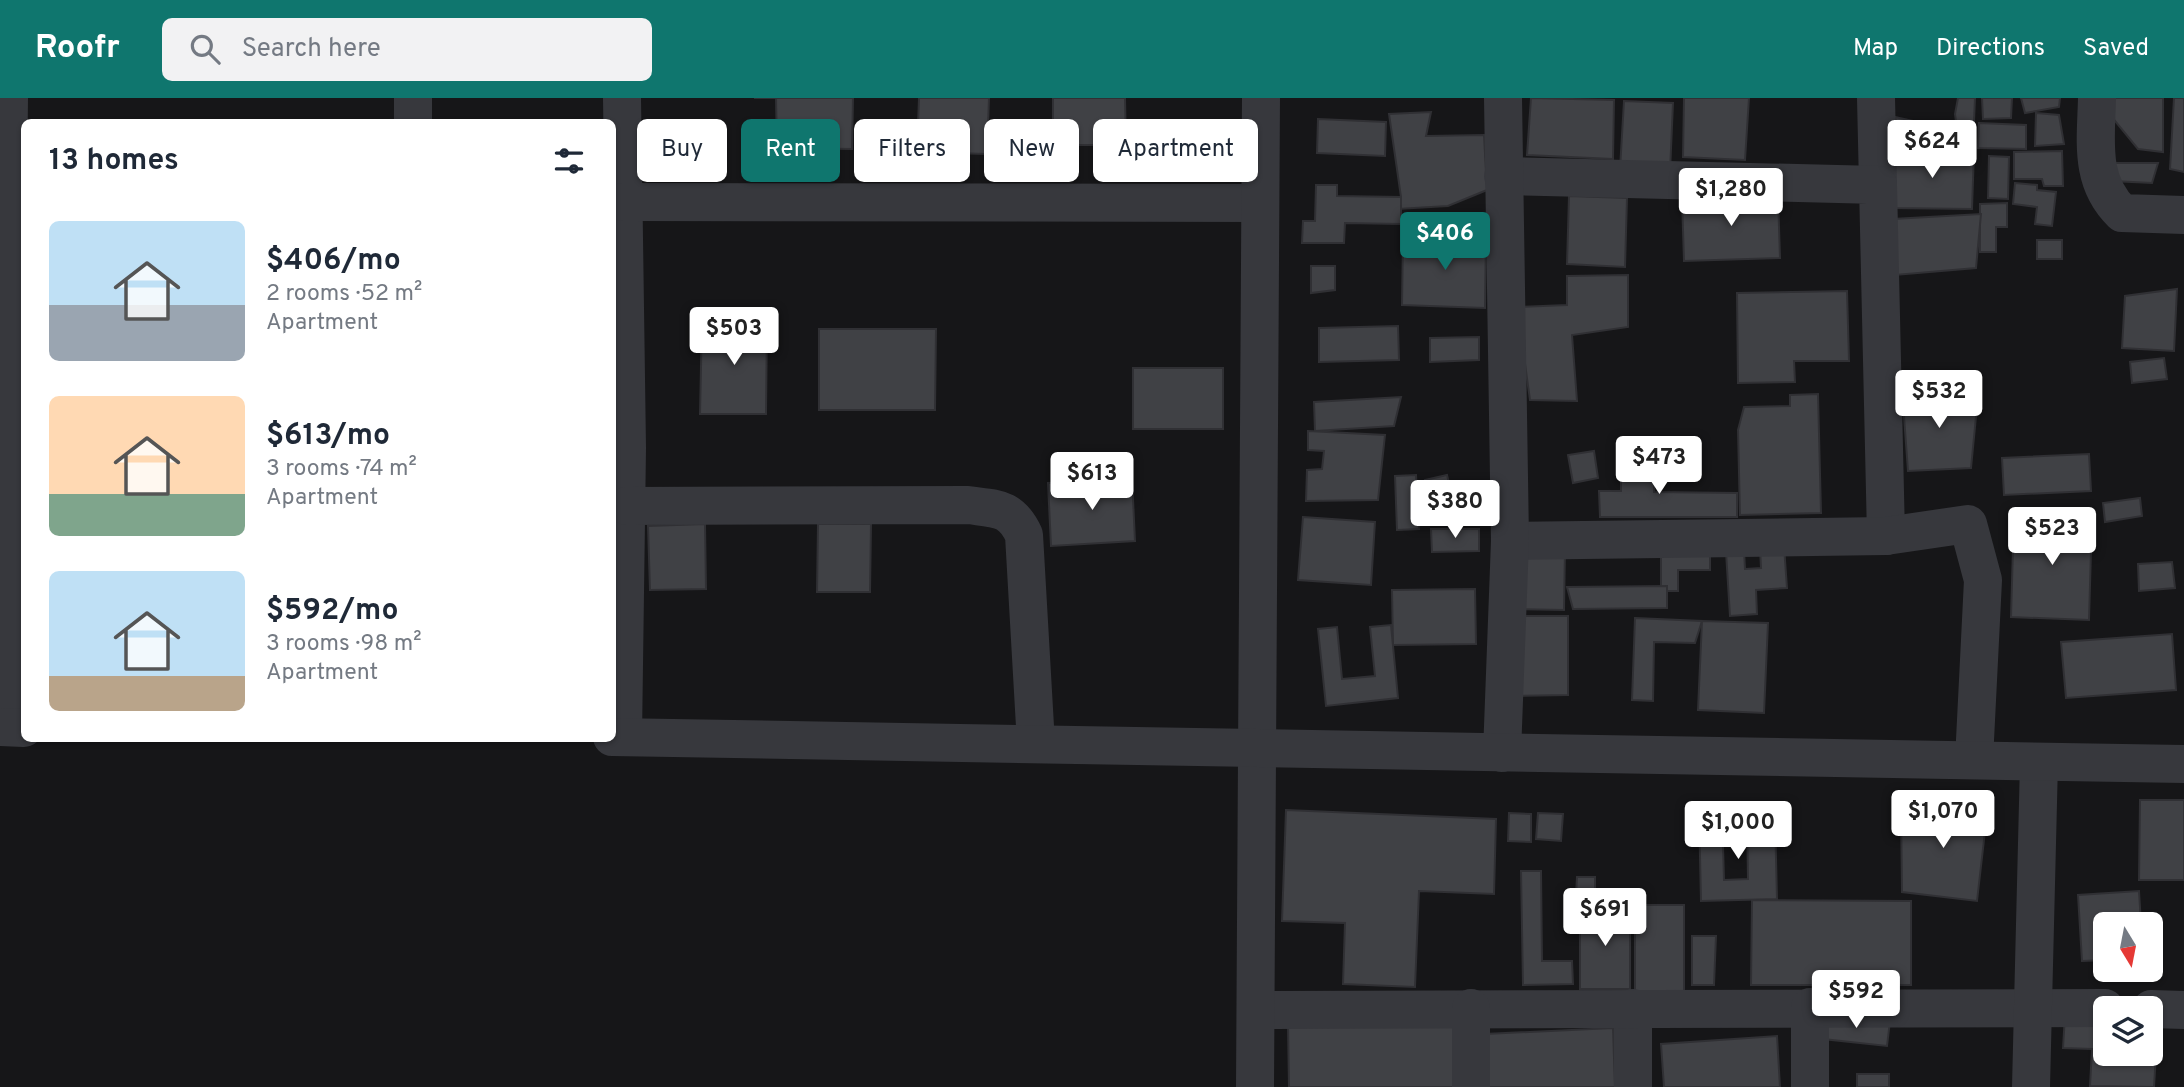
<!DOCTYPE html>
<meta charset="utf-8">
<style>
body{margin:0;font-family:Overpass,sans-serif;background:#f2f2f3;color:#1f2937;height:100vh;display:flex;flex-direction:column;font-size:26px;white-space:nowrap}
*{box-sizing:border-box;margin:0}
p{font-size:23px;color:#747a83}
.icon{flex:none;width:38px;height:38px;fill:none;stroke:currentColor;stroke-width:2;stroke-linecap:round;stroke-linejoin:round}
.map{position:relative;flex:1;overflow:hidden}
.side{position:absolute;left:21px;top:21px;width:595px;height:623px;display:flex;flex-direction:column;background:#fff;border-radius:10px;box-shadow:0 2px 5px #0004}
.side>*{flex:none}
.banner{position:absolute;left:637px;top:21px;width:665px;height:63px;display:flex;gap:14px}
.needle{width:46px;rotate:170deg}
.tools{position:absolute;left:2093px;top:814px;display:grid;gap:14px}
.tools a{display:grid;place-items:center;width:70px;height:70px;border-radius:10px;background:#fff;box-shadow:0 2px 5px #0004;font-size:35px}
.price{position:absolute;translate:-50% -60px;padding:0 16px;border-radius:7px;background:#fff;color:#222;font-size:23px;line-height:46px;filter:drop-shadow(0 2px 4px #0008)}
.price::after{content:'';position:absolute;left:50%;top:42px;width:21px;height:16px;margin-left:-10px;background:inherit;clip-path:polygon(0 0,100% 0,50% 100%)}
.price.selected{background:#0f766e;color:#fff}
ul{padding:0;list-style:none}
li{display:flex;align-items:center;gap:21px;height:175px;padding:0 28px}
li span{display:grid;place-items:center;flex:none;width:196px;height:140px;border-radius:10px;color:#555}
li>.icon{margin-inline-start:auto}
span .icon{width:84px;height:84px;fill:#fffc;stroke-width:1}
li b{font-size:30px}
h2{display:flex;justify-content:space-between;align-items:center;height:84px;padding:0 28px;font-size:30px}
.tag{padding:0 24px;border-radius:10px;background:#fff;box-shadow:0 2px 5px #0004;font-size:24px;line-height:63px}
.tag.selected{background:#0f766e;color:#fff}
header{display:flex;align-items:center;gap:42px;box-sizing:border-box;height:98px;padding:0 35px;background:#0f766e;color:#fff}
header strong{font-size:33px}
nav{display:flex;gap:38px;margin-inline-start:auto;font-size:24px}
.search{width:490px;height:63px;background:#f2f2f3;display:flex;align-items:center;gap:18px;box-sizing:border-box;padding:0 24px;border-radius:10px;color:#747a83;font-size:26px}
.map>svg:first-child{display:block}
.building{fill:#404145;stroke:#303034;stroke-width:2}
.lines{fill:none;stroke-linecap:round;stroke-linejoin:round}
.minor{stroke:#37383d;stroke-width:38}
.tertiary{stroke:#37383d;stroke-width:38}
</style>
<header>
<strong>Roofr</strong>
<div class="search"><svg class="icon" aria-label="search" viewBox="0 0 24 24"><circle cx="10" cy="10" r="6"/><path d="M15 15l6 6"/></svg>Search here</div>
<nav><a>Map</a><a>Directions</a><a>Saved</a></nav>
</header>
<div class="map">
<svg width="2184" height="989" viewBox="0 0 2184 989">
<rect width="100%" height="100%" fill="#161618"/>
<g class="building">
<polygon points="754,0 853,0 852,51 777,50 776,0"/>
<polygon points="919,0 989,0 987,56 917,54"/>
<polygon points="1053,0 1125,0 1126,47 1053,47"/>
<polygon points="1531,0 1614,2 1613,61 1527,57"/>
<polygon points="1684,0 1749,0 1745,62 1683,59"/>
<polygon points="1958,0 1975,0 1973,47 1959,47 1955,16"/>
<polygon points="1982,0 2012,0 2011,20 1983,21"/>
<polygon points="2021,0 2060,0 2059,9 2025,15"/>
<polygon points="2107,0 2163,0 2163,54 2138,51 2106,12"/>
<polygon points="2174,0 2184,0 2184,74 2170,71"/>
<polygon points="1624,3 1673,5 1670,74 1620,71"/>
<polygon points="1431,14 1426,38 1484,37 1487,92 1448,108 1398,111 1401,99 1389,16"/>
<polygon points="2036,15 2059,17 2064,46 2035,48"/>
<polygon points="1895,19 1936,28 1937,49 1900,44"/>
<polygon points="1318,21 1386,24 1385,58 1317,55"/>
<polygon points="1979,25 2026,27 2026,51 1978,50"/>
<polygon points="1892,52 1974,54 1972,111 1891,110"/>
<polygon points="2062,53 2063,88 2044,88 2042,81 2014,81 2014,54"/>
<polygon points="1989,58 2009,59 2008,101 1988,100"/>
<polygon points="2113,65 2158,65 2152,85 2112,83"/>
<polygon points="2015,85 2037,87 2037,92 2056,94 2052,128 2035,126 2037,109 2013,106"/>
<polygon points="1316,87 1337,87 1337,98 1401,99 1401,126 1345,125 1344,145 1302,145 1303,123 1315,123"/>
<polygon points="1569,98 1627,100 1625,169 1567,166"/>
<polygon points="1778,98 1780,160 1684,163 1682,101"/>
<polygon points="2007,105 2007,129 1996,129 1996,154 1980,154 1980,106"/>
<polygon points="1981,116 1976,170 1895,177 1893,121"/>
<polygon points="1486,139 1485,210 1402,207 1403,141"/>
<rect x="2037" y="142" width="25" height="19"/>
<polygon points="1311,168 1335,168 1335,192 1311,195"/>
<polygon points="1628,177 1628,229 1572,237 1577,303 1530,302 1517,209 1567,207 1567,178"/>
<polygon points="2177,191 2174,253 2122,250 2125,198"/>
<polygon points="1847,193 1849,263 1794,263 1795,284 1738,285 1737,195"/>
<polygon points="702,221 767,221 766,316 700,316"/>
<polygon points="1398,228 1399,262 1319,264 1319,230"/>
<polygon points="819,231 936,231 935,312 819,312"/>
<polygon points="1479,239 1479,262 1430,264 1430,240"/>
<polygon points="2164,260 2167,281 2132,285 2130,264"/>
<rect x="1133" y="270" width="90" height="61"/>
<polygon points="1902,291 1978,298 1971,370 1908,373"/>
<polygon points="1818,296 1821,415 1740,417 1738,332 1744,309 1790,308 1790,297"/>
<polygon points="1401,299 1394,328 1315,333 1314,304"/>
<polygon points="1308,333 1385,337 1378,402 1306,403 1307,372 1322,371 1324,353 1308,352"/>
<polygon points="1594,353 1598,380 1573,385 1568,357"/>
<polygon points="1654,354 1654,394 1737,395 1737,419 1600,419 1599,393 1621,393 1621,355"/>
<polygon points="2089,356 2091,393 2004,397 2002,360"/>
<polygon points="1416,377 1419,431 1397,432 1395,378"/>
<polygon points="1447,377 1454,406 1432,410 1425,382"/>
<polygon points="1132,380 1135,443 1051,448 1048,385"/>
<polygon points="2140,400 2142,418 2105,424 2103,405"/>
<polygon points="2014,415 2092,418 2089,522 2011,519"/>
<polygon points="1303,419 1375,424 1371,487 1298,482"/>
<polygon points="705,426 706,491 650,492 648,428"/>
<polygon points="818,426 871,426 870,494 817,494"/>
<polygon points="1431,431 1479,431 1479,453 1432,454"/>
<polygon points="1784,448 1787,490 1756,492 1757,516 1730,518 1726,454 1744,452 1745,471 1761,470 1760,450"/>
<polygon points="1514,449 1565,450 1564,512 1513,511"/>
<polygon points="1661,449 1710,449 1710,472 1678,472 1678,493 1661,493"/>
<polygon points="2172,464 2175,490 2139,493 2138,466"/>
<polygon points="1667,488 1667,510 1573,511 1567,489"/>
<polygon points="1475,491 1476,546 1393,547 1392,492"/>
<polygon points="1513,518 1568,518 1568,597 1513,598"/>
<polygon points="1635,520 1702,523 1695,545 1654,544 1653,603 1632,602"/>
<polygon points="1702,523 1768,525 1764,615 1698,612"/>
<polygon points="1391,527 1398,600 1326,608 1318,531 1337,529 1342,581 1375,578 1370,529"/>
<polygon points="2172,536 2176,592 2066,600 2061,544"/>
<polygon points="2140,702 2184,702 2184,782 2139,782"/>
<polygon points="1988,707 1977,803 1902,794 1901,708"/>
<polygon points="1286,712 1496,721 1494,796 1419,793 1415,889 1343,886 1345,825 1282,823"/>
<polygon points="1699,713 1722,713 1724,782 1748,781 1747,720 1775,720 1777,801 1701,803"/>
<polygon points="1509,715 1531,716 1531,744 1508,743"/>
<polygon points="1538,715 1563,716 1561,743 1536,741"/>
<polygon points="1521,773 1541,773 1542,863 1572,863 1573,886 1523,887"/>
<polygon points="1577,779 1595,779 1595,798 1576,797"/>
<polygon points="2139,793 2141,826 2105,826 2105,862 2082,863 2078,797"/>
<polygon points="1752,802 1911,803 1911,887 1751,887"/>
<rect x="1635" y="807" width="49" height="87"/>
<rect x="1580" y="808" width="50" height="83"/>
<polygon points="1692,838 1716,838 1714,887 1692,887"/>
<polygon points="1826,916 1890,923 1887,948 1823,941"/>
<polygon points="2065,917 2105,919 2105,956 2151,956 2151,922 2158,922 2154,989 2090,988 2092,951 2063,950"/>
<polygon points="1455,923 1456,989 1289,989 1288,927"/>
<polygon points="1613,930 1615,989 1487,989 1485,936"/>
<polygon points="1777,938 1780,989 1664,989 1661,946"/>
<rect x="1857" y="976" width="32" height="13"/>
</g>
<g class="lines">
<g class="minor">
<polyline points="413,0 413,24"/>
<polyline points="622,0 627,350 623,639"/>
<polyline points="1876,0 1878,87"/>
<path d="M 2097,0 C 2096,43 2089,83 2122,115 L 2184,117"/>
<polyline points="1503,78 1878,87 1886,438"/>
<polyline points="623,104 1258,105"/>
<path d="M 626,408 L 968,407 C 997,411 1011,409 1024,437 L 1036,646"/>
<polyline points="1510,443 1886,438 1968,426 1983,482 1974,662"/>
<polyline points="2,629 9,0"/>
<polyline points="1502,655 1510,443 1503,0"/>
<polyline points="1633,910 1633,989"/>
<polyline points="2151,911 2184,912"/>
<polyline points="1256,912 2105,910"/>
<polyline points="1255,989 1261,0"/>
<polyline points="1471,989 1471,910"/>
<polyline points="1810,989 1810,909"/>
<polyline points="2031,989 2039,664"/>
</g>
<g class="tertiary">
<polyline points="0,629 24,630"/>
<polyline points="612,639 2184,666"/>
</g>
</g>
</svg>
<div class="tools">
<a><svg class="needle" viewBox="-14 -14 28 28"><path d="M0-13l5 13h-10z" fill="#e53935"/><path d="M0 13l5-13h-10z" fill="#747a83"/></svg></a>
<a><svg class="icon" aria-label="layers" viewBox="0 0 24 24"><path d="M12 4l9 5-9 5-9-5zM3 14l9 5 9-5"/></svg></a>
</div>
<b class="price" style="left:1932px;top:82px">$624</b>
<b class="price" style="left:1731px;top:130px">$1,280</b>
<b class="price selected" style="left:1445px;top:174px">$406</b>
<b class="price" style="left:734px;top:269px">$503</b>
<b class="price" style="left:1939px;top:332px">$532</b>
<b class="price" style="left:1659px;top:398px">$473</b>
<b class="price" style="left:1092px;top:414px">$613</b>
<b class="price" style="left:1455px;top:442px">$380</b>
<b class="price" style="left:2052px;top:469px">$523</b>
<b class="price" style="left:1943px;top:752px">$1,070</b>
<b class="price" style="left:1738px;top:763px">$1,000</b>
<b class="price" style="left:1605px;top:850px">$691</b>
<b class="price" style="left:1856px;top:932px">$592</b>
<div class="banner">
<a class="tag">Buy</a>
<a class="tag selected">Rent</a>
<a class="tag">Filters</a>
<a class="tag">New</a>
<a class="tag">Apartment</a>
</div>
<section class="side">
<h2>13 homes<svg class="icon" aria-label="filters" viewBox="0 0 24 24"><path d="M4 7h16M4 17h16"/><circle cx="9" cy="7" r="2"/><circle cx="15" cy="17" r="2"/></svg></h2>
<ul>
<li><span style="background:linear-gradient(#bfe0f5 60%,#9aa5b1 0)"><svg class="icon" aria-label="home" viewBox="0 0 24 24"><path d="M3 11l9-7 9 7M6 9v11h12V9"/></svg></span><div><b>$406/mo</b><p>2 rooms · 52 m²</p><p>Apartment</p></div></li>
<li><span style="background:linear-gradient(#ffd9b3 70%,#7fa58c 0)"><svg class="icon" aria-label="home" viewBox="0 0 24 24"><path d="M3 11l9-7 9 7M6 9v11h12V9"/></svg></span><div><b>$613/mo</b><p>3 rooms · 74 m²</p><p>Apartment</p></div></li>
<li><span style="background:linear-gradient(#bfe0f5 75%,#b9a48a 0)"><svg class="icon" aria-label="home" viewBox="0 0 24 24"><path d="M3 11l9-7 9 7M6 9v11h12V9"/></svg></span><div><b>$592/mo</b><p>3 rooms · 98 m²</p><p>Apartment</p></div></li>
</ul>
</section>
</div>
